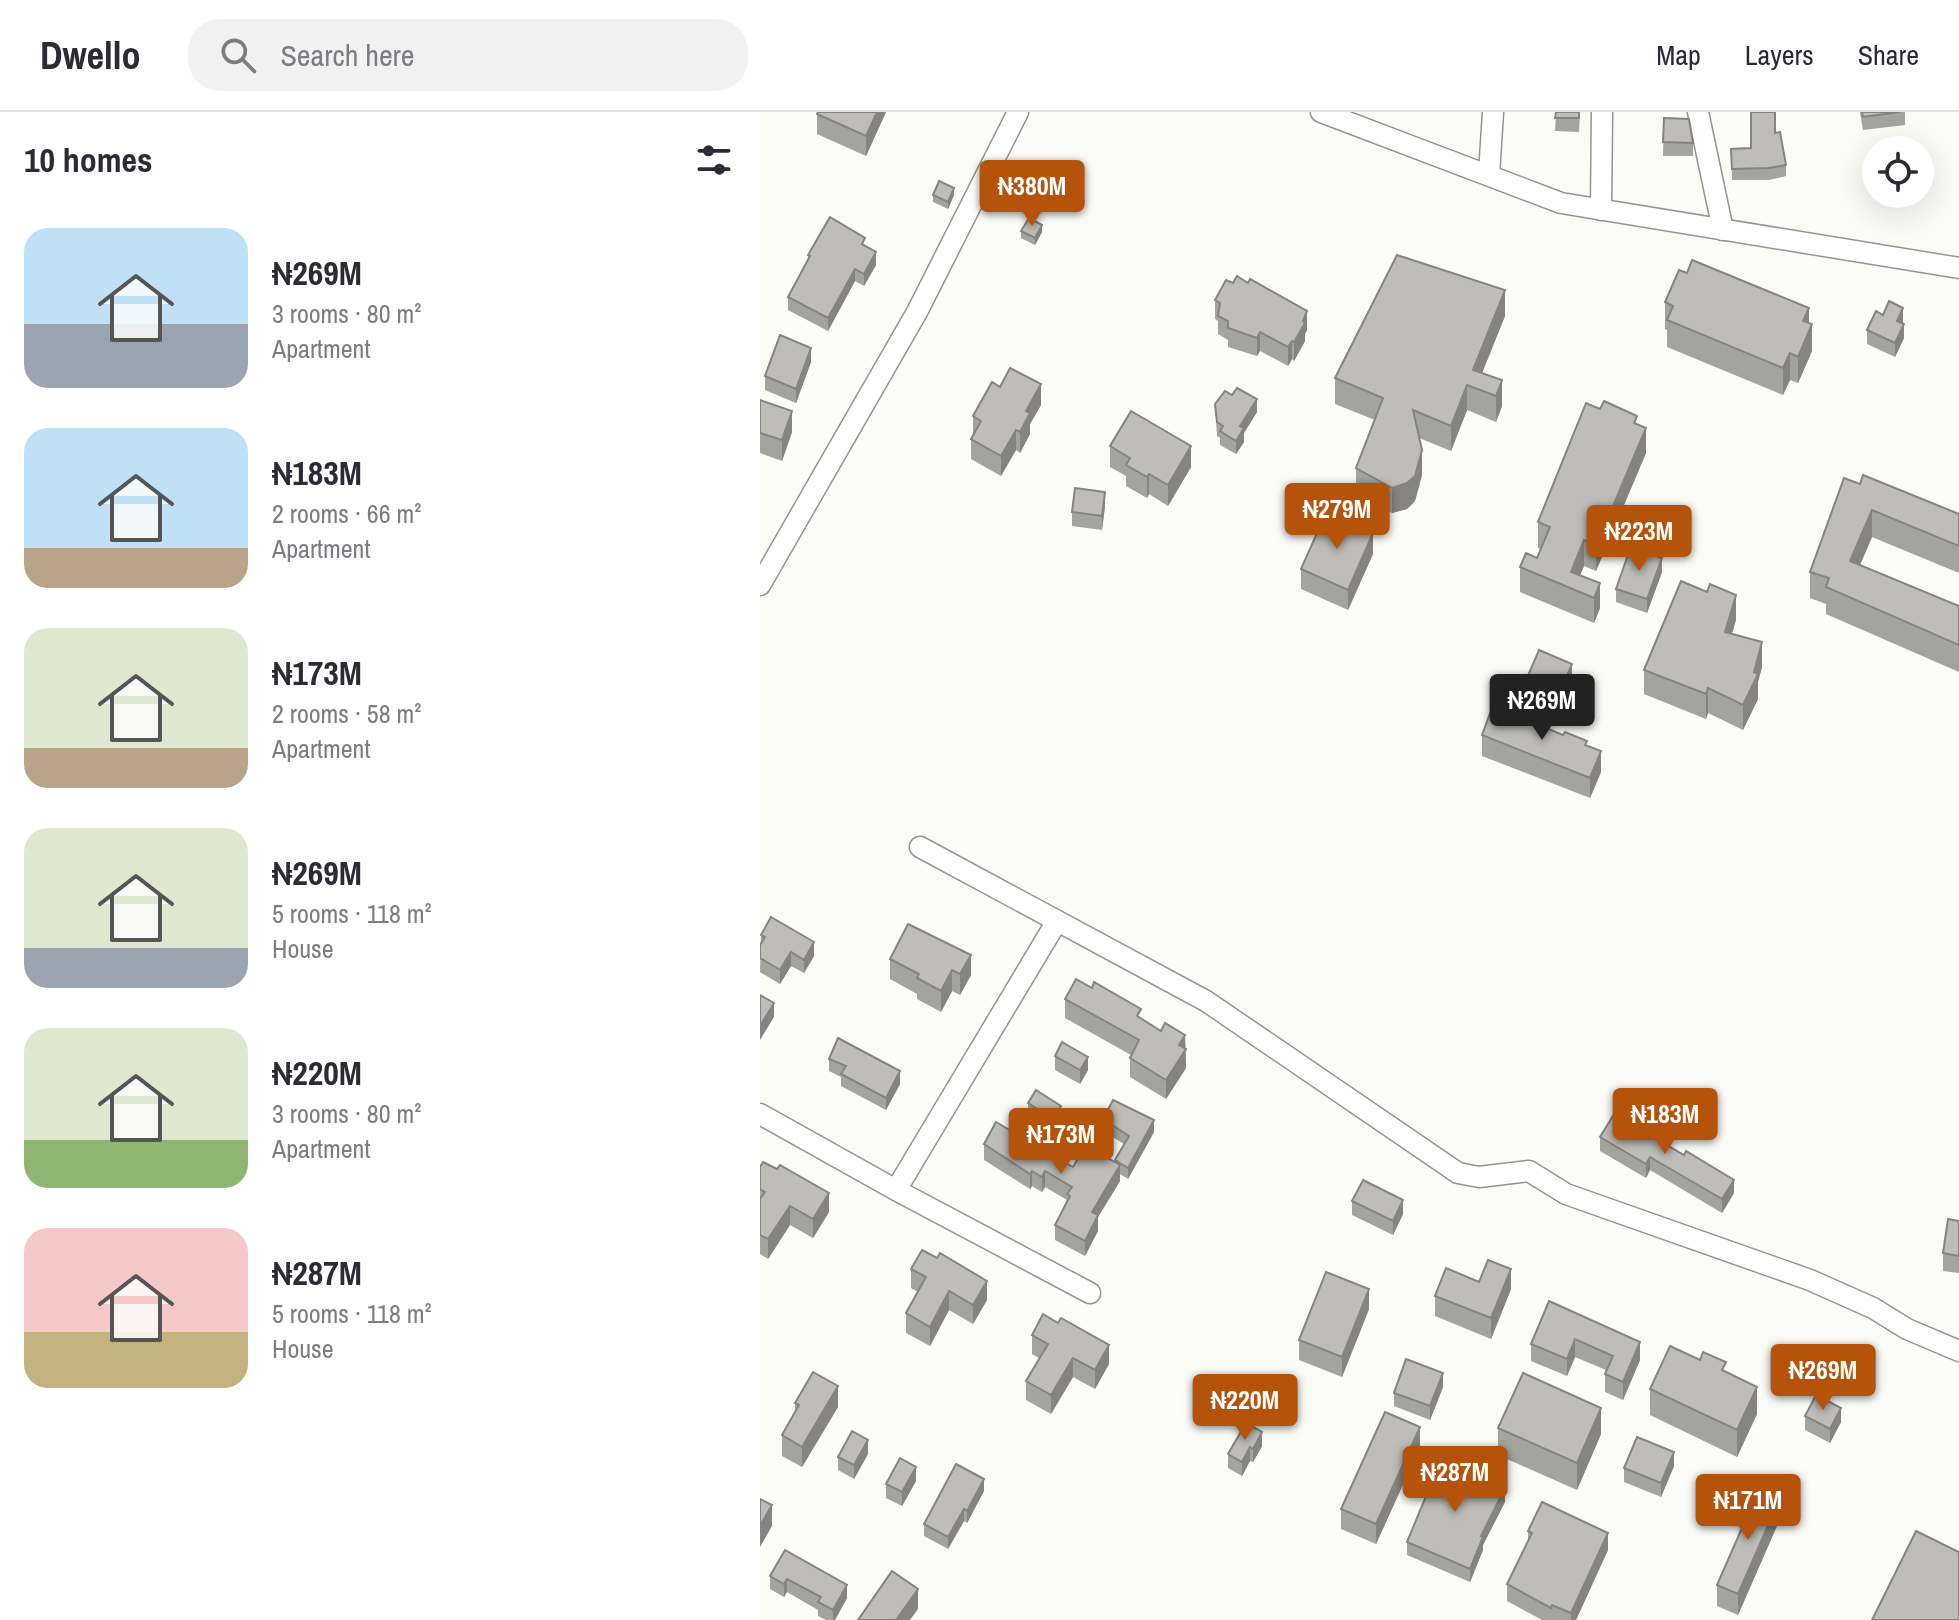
<!DOCTYPE html>
<meta charset="utf-8">
<style>
body{margin:0;font-family:"Archivo Narrow",sans-serif;background:#f2f2f3;color:#2b2b33;height:100vh;display:flex;flex-direction:column;font-size:30px;white-space:nowrap}
*{box-sizing:border-box;margin:0}
p{font-size:26px;color:#7c7c81}
.icon{flex:none;width:44px;height:44px;fill:none;stroke:currentColor;stroke-width:2;stroke-linecap:round;stroke-linejoin:round}
.map{position:relative;flex:1;overflow:hidden}
.drawer{display:flex;flex-direction:column;background:#fff;width:760px}
.drawer>*{flex:none}
.fabs{position:absolute;left:1102px;top:24px;display:grid;gap:16px}
.fabs a{display:grid;place-items:center;width:72px;height:72px;border-radius:50%;background:#fff;box-shadow:0 8px 32px #0002;font-size:40px}
.price{position:absolute;translate:-50% -68px;padding:0 18px;border-radius:8px;background:#b45309;color:#fff;font-size:26px;line-height:52px;filter:drop-shadow(0 2px 4px #0008)}
.price::after{content:'';position:absolute;left:50%;top:48px;width:24px;height:18px;margin-left:-12px;background:inherit;clip-path:polygon(0 0,100% 0,50% 100%)}
.price.active{background:#222;color:#fff}
ul{padding:0;list-style:none}
li{display:flex;align-items:center;gap:24px;height:200px;padding:0 24px}
li span{display:grid;place-items:center;flex:none;width:224px;height:160px;border-radius:24px;color:#555}
li>.icon{margin-inline-start:auto}
span .icon{width:96px;height:96px;fill:#fffc;stroke-width:1}
li b{font-size:34px}
h2{display:flex;justify-content:space-between;align-items:center;height:96px;padding:0 24px;font-size:34px}
header{display:flex;align-items:center;gap:48px;box-sizing:border-box;height:112px;padding:0 40px;background:#fff;border-bottom:2px solid #e1e1e2}
header strong{font-size:38px}
nav{display:flex;gap:44px;margin-inline-start:auto;font-size:28px}
.search{width:560px;height:72px;background:#f2f2f3;display:flex;align-items:center;gap:20px;box-sizing:border-box;padding:0 28px;border-radius:32px;color:#7c7c81;font-size:30px}
main{display:flex;flex:1;min-height:0}
.map>svg:first-child{display:block}
.lines{fill:none;stroke-linecap:round;stroke-linejoin:round}
.minor-casing{stroke:#949591;stroke-width:23}
.minor{stroke:#fff;stroke-width:20}
.wall{fill:#a3a39f}
.shaded-wall{fill:#858482}
.building{fill:#bebdb9;stroke:#858482;stroke-width:2}
</style>
<header>
<strong>Dwello</strong>
<div class="search"><svg class="icon" aria-label="search" viewBox="0 0 24 24"><circle cx="10" cy="10" r="6"/><path d="M15 15l6 6"/></svg>Search here</div>
<nav><a>Map</a><a>Layers</a><a>Share</a></nav>
</header>
<main>
<section class="drawer">
<h2>10 homes<svg class="icon" aria-label="filters" viewBox="0 0 24 24"><path d="M4 7h16M4 17h16"/><circle cx="9" cy="7" r="2"/><circle cx="15" cy="17" r="2"/></svg></h2>
<ul>
<li><span style="background:linear-gradient(#bfe0f5 60%,#9aa5b1 0)"><svg class="icon" aria-label="home" viewBox="0 0 24 24"><path d="M3 11l9-7 9 7M6 9v11h12V9"/></svg></span><div><b>₦269M</b><p>3 rooms · 80 m²</p><p>Apartment</p></div></li>
<li><span style="background:linear-gradient(#bfe0f5 75%,#b9a48a 0)"><svg class="icon" aria-label="home" viewBox="0 0 24 24"><path d="M3 11l9-7 9 7M6 9v11h12V9"/></svg></span><div><b>₦183M</b><p>2 rooms · 66 m²</p><p>Apartment</p></div></li>
<li><span style="background:linear-gradient(#dfe7d0 75%,#b9a48a 0)"><svg class="icon" aria-label="home" viewBox="0 0 24 24"><path d="M3 11l9-7 9 7M6 9v11h12V9"/></svg></span><div><b>₦173M</b><p>2 rooms · 58 m²</p><p>Apartment</p></div></li>
<li><span style="background:linear-gradient(#dfe7d0 75%,#9aa5b1 0)"><svg class="icon" aria-label="home" viewBox="0 0 24 24"><path d="M3 11l9-7 9 7M6 9v11h12V9"/></svg></span><div><b>₦269M</b><p>5 rooms · 118 m²</p><p>House</p></div></li>
<li><span style="background:linear-gradient(#dfe7d0 70%,#8fb573 0)"><svg class="icon" aria-label="home" viewBox="0 0 24 24"><path d="M3 11l9-7 9 7M6 9v11h12V9"/></svg></span><div><b>₦220M</b><p>3 rooms · 80 m²</p><p>Apartment</p></div></li>
<li><span style="background:linear-gradient(#f6c9c9 65%,#c2b280 0)"><svg class="icon" aria-label="home" viewBox="0 0 24 24"><path d="M3 11l9-7 9 7M6 9v11h12V9"/></svg></span><div><b>₦287M</b><p>5 rooms · 118 m²</p><p>House</p></div></li>
</ul>
</section>
<div class="map">
<svg width="1199" height="1508" viewBox="0 0 1199 1508">
<rect width="100%" height="100%" fill="#fbfcf8"/>
<g class="lines">
<g class="minor-casing">
<g id="minor">
<polyline points="561,0 801,91 1199,156"/>
<polyline points="938,0 963,118"/>
<polyline points="729,63 733,0"/>
<polyline points="841,98 842,0"/>
<polyline points="0,473 157,200 258,0"/>
<polyline points="160,735 446,889 698,1061 719,1065 769,1059 806,1082 1050,1168 1113,1196 1147,1217 1199,1239"/>
<polyline points="0,1002 136,1078 330,1181"/>
<polyline points="136,1078 297,809"/>
</g>
</g>
<use href="#minor" class="minor"/>
</g>
<g class="wall">
<polygon points="126,0 106,44 57,22 57,2"/>
<polygon points="796,0 820,0 819,20 795,19"/>
<polygon points="1100,0 1145,0 1145,13 1103,18"/>
<polygon points="904,6 933,31 933,44 903,44"/>
<polygon points="1015,21 1026,53 1026,64 1009,68 972,68 971,37 991,36"/>
<polygon points="173,83 194,83 188,97 173,90"/>
<polygon points="261,119 282,120 275,133 261,126"/>
<polygon points="105,134 116,153 104,174 95,169 68,219 28,198 28,185 48,149 48,143"/>
<polygon points="455,188 547,218 545,222 545,229 534,249 532,247 528,254 500,239 497,244 468,235 468,228 458,222 458,209 455,207"/>
<polygon points="905,190 1049,211 1052,239 1038,271 1030,268 1023,283 907,235 907,218 905,217"/>
<polygon points="1123,203 1143,210 1144,226 1135,245 1107,232 1107,218"/>
<polygon points="745,204 722,261 742,294 736,310 707,298 691,339 659,326 662,363 655,389 647,397 632,401 596,381 596,356 615,308 575,292 575,266"/>
<polygon points="51,250 36,291 5,278 5,264"/>
<polygon points="0,288 32,320 22,349 0,341"/>
<polygon points="455,292 497,300 484,321 484,330 476,342 460,333 460,326 457,324"/>
<polygon points="281,293 270,312 270,322 260,341 256,338 241,364 211,347 211,327 213,323 213,304"/>
<polygon points="877,312 886,341 836,459 824,454 820,463 840,496 834,511 760,480 760,455 777,446 781,437 778,436 778,410"/>
<polygon points="350,334 431,355 408,394 389,382 387,386 366,374 366,364 350,355"/>
<polygon points="1100,372 1199,402 1199,461 1112,425 1100,453 1199,494 1199,560 1066,502 1066,492 1050,486 1050,460"/>
<polygon points="345,394 342,418 312,414 312,400"/>
<polygon points="613,442 588,498 541,477 541,457"/>
<polygon points="902,460 887,501 856,490 856,477"/>
<polygon points="976,508 972,522 1002,555 998,570 998,587 983,618 948,601 946,607 884,582 884,558"/>
<polygon points="812,566 798,598 782,592 780,595 763,588 763,575"/>
<polygon points="770,610 827,634 841,660 830,686 722,644 722,623"/>
<polygon points="148,812 211,863 200,883 192,879 181,900 157,887 157,882 130,867 130,847"/>
<polygon points="1,823 54,844 44,861 31,854 20,872 0,860"/>
<polygon points="305,887 381,907 401,919 425,923 426,956 406,987 370,965 370,946 371,943 305,906"/>
<polygon points="295,944 328,958 320,972 295,958"/>
<polygon points="69,947 140,972 126,998 81,974 81,965 69,959"/>
<polygon points="268,991 301,1008 293,1020 268,1005"/>
<polygon points="854,1002 974,1081 962,1101 890,1058 886,1066 840,1039 840,1025"/>
<polygon points="343,1007 394,1020 368,1067 360,1062 360,1069 338,1105 338,1119 325,1144 295,1128 295,1113 307,1088 285,1075 282,1080 272,1074 270,1077 224,1048 224,1032 313,1055 337,1046 355,1050 355,1048 364,1032 343,1019"/>
<polygon points="0,1055 69,1100 53,1126 30,1113 8,1147 0,1142"/>
<polygon points="592,1089 643,1102 633,1123 592,1103"/>
<polygon points="1199,1109 1199,1161 1183,1159 1183,1141"/>
<polygon points="177,1146 227,1188 213,1212 189,1198 170,1234 146,1221 146,1201 158,1180 151,1176 151,1157"/>
<polygon points="719,1170 751,1177 731,1227 675,1204 675,1184"/>
<polygon points="789,1189 880,1248 863,1288 845,1280 845,1262 846,1258 815,1245 807,1264 771,1249 771,1232"/>
<polygon points="609,1197 582,1265 539,1248 539,1228"/>
<polygon points="272,1223 349,1252 335,1277 313,1265 291,1302 266,1288 266,1269 279,1246 272,1242"/>
<polygon points="966,1260 997,1302 977,1345 890,1303 890,1277"/>
<polygon points="683,1275 670,1308 634,1294 634,1281"/>
<polygon points="35,1291 78,1295 42,1355 22,1344 22,1323 35,1302"/>
<polygon points="1045,1304 1081,1310 1070,1331 1045,1318"/>
<polygon points="486,1311 502,1334 493,1350 490,1349 482,1364 468,1356 468,1342"/>
<polygon points="738,1316 841,1322 817,1378 738,1343"/>
<polygon points="660,1335 616,1432 581,1417 581,1397"/>
<polygon points="108,1342 94,1367 78,1358 78,1345"/>
<polygon points="914,1354 901,1385 864,1370 864,1356"/>
<polygon points="156,1369 142,1394 126,1386 126,1372"/>
<polygon points="224,1379 207,1411 204,1409 188,1437 164,1424 164,1412"/>
<polygon points="745,1390 723,1433 723,1438 710,1470 647,1443 647,1430"/>
<polygon points="1020,1407 978,1503 957,1494 957,1473"/>
<polygon points="768,1419 848,1438 816,1508 782,1508 747,1489 747,1472 768,1429"/>
<polygon points="25,1438 87,1486 75,1508 66,1508 58,1504 58,1498 27,1480 24,1485 10,1477 10,1464"/>
</g>
<g class="shaded-wall">
<polygon points="117,0 126,0 106,44 106,24"/>
<polygon points="194,76 194,83 188,97 188,90"/>
<polygon points="282,113 282,120 275,133 275,126"/>
<polygon points="116,140 116,153 104,174 104,162"/>
<polygon points="95,157 95,169 68,219 68,206"/>
<polygon points="745,178 745,204 716,276 713,258"/>
<polygon points="1049,196 1049,220 1052,212 1052,239 1038,271 1038,245 1043,209"/>
<polygon points="1143,196 1143,210 1137,223 1137,209"/>
<polygon points="547,199 547,218 545,222 545,229 534,249 534,230"/>
<polygon points="1144,212 1144,226 1135,245 1135,231"/>
<polygon points="500,220 500,239 497,244 497,226"/>
<polygon points="532,229 532,247 528,254 528,235"/>
<polygon points="51,236 51,250 36,291 36,277"/>
<polygon points="1030,241 1030,268 1023,283 1023,256"/>
<polygon points="742,268 742,294 736,310 736,284"/>
<polygon points="281,272 281,293 270,312 270,322 260,341 260,320 266,299"/>
<polygon points="707,273 707,298 691,339 691,314"/>
<polygon points="497,287 497,300 484,321 484,330 476,342 476,329 480,314"/>
<polygon points="32,299 32,320 22,349 22,328"/>
<polygon points="886,316 886,341 836,459 836,434"/>
<polygon points="256,318 256,338 241,364 241,344"/>
<polygon points="431,334 431,355 408,394 408,373"/>
<polygon points="662,338 662,363 655,389 647,397 632,401 632,376"/>
<polygon points="389,362 389,382 387,386 387,365"/>
<polygon points="345,380 345,394 342,418 342,404"/>
<polygon points="1112,398 1112,425 1090,476 1090,449"/>
<polygon points="613,421 613,442 588,498 588,478"/>
<polygon points="824,428 824,454 814,478 811,460"/>
<polygon points="902,446 902,460 887,501 887,487"/>
<polygon points="840,471 840,496 834,511 834,486"/>
<polygon points="976,483 976,508 965,544 965,520"/>
<polygon points="1002,530 1002,555 998,570 998,587 983,618 983,593"/>
<polygon points="812,552 812,566 798,598 798,585"/>
<polygon points="948,576 948,601 946,607 946,582"/>
<polygon points="841,639 841,660 830,686 830,666"/>
<polygon points="54,830 54,844 44,861 44,848"/>
<polygon points="31,840 31,854 20,872 20,858"/>
<polygon points="211,843 211,863 200,883 200,862"/>
<polygon points="192,858 192,879 181,900 181,879"/>
<polygon points="14,891 14,905 0,928 0,914"/>
<polygon points="425,923 426,956 406,987 406,968 419,933"/>
<polygon points="328,945 328,958 320,972 320,958"/>
<polygon points="140,959 140,972 126,998 126,986"/>
<polygon points="301,994 301,1008 293,1020 293,1007"/>
<polygon points="394,1008 394,1020 368,1067 368,1056"/>
<polygon points="890,1045 890,1058 886,1066 886,1052"/>
<polygon points="360,1053 360,1069 338,1105 338,1119 325,1144 325,1129 332,1100"/>
<polygon points="272,1059 272,1074 270,1077 270,1062"/>
<polygon points="285,1059 285,1075 282,1080 282,1065"/>
<polygon points="974,1068 974,1081 962,1101 962,1087"/>
<polygon points="69,1081 69,1100 53,1126 53,1107"/>
<polygon points="643,1088 643,1102 633,1123 633,1109"/>
<polygon points="30,1094 30,1113 8,1147 8,1127"/>
<polygon points="751,1157 751,1177 731,1227 731,1206"/>
<polygon points="227,1169 227,1188 213,1212 213,1193"/>
<polygon points="609,1177 609,1197 582,1265 582,1245"/>
<polygon points="189,1179 189,1198 170,1234 170,1215"/>
<polygon points="815,1227 815,1245 807,1264 807,1247"/>
<polygon points="880,1230 880,1248 863,1288 863,1270"/>
<polygon points="349,1233 349,1252 335,1277 335,1258"/>
<polygon points="313,1246 313,1265 291,1302 291,1283"/>
<polygon points="683,1261 683,1275 670,1308 670,1294"/>
<polygon points="78,1274 78,1295 42,1355 42,1335"/>
<polygon points="997,1275 997,1302 977,1345 977,1318"/>
<polygon points="841,1296 841,1322 817,1378 817,1351"/>
<polygon points="1081,1296 1081,1310 1070,1331 1070,1317"/>
<polygon points="660,1315 660,1335 616,1432 616,1412"/>
<polygon points="502,1320 502,1334 493,1350 493,1337"/>
<polygon points="108,1328 108,1342 94,1367 94,1353"/>
<polygon points="490,1335 490,1349 482,1364 482,1350"/>
<polygon points="914,1340 914,1354 901,1385 901,1371"/>
<polygon points="156,1355 156,1369 142,1394 142,1380"/>
<polygon points="224,1367 224,1379 207,1411 207,1399"/>
<polygon points="745,1376 745,1390 723,1433 723,1438 710,1470 710,1457 721,1424"/>
<polygon points="1020,1386 1020,1407 978,1503 978,1482"/>
<polygon points="12,1393 12,1414 0,1435 0,1414"/>
<polygon points="204,1397 204,1409 188,1437 188,1425"/>
<polygon points="848,1421 848,1438 816,1508 811,1508 811,1501"/>
<polygon points="27,1467 27,1480 24,1485 24,1472"/>
<polygon points="87,1473 87,1486 75,1508 73,1508 73,1498"/>
<polygon points="158,1477 158,1497 150,1508 136,1508"/>
</g>
<g class="building">
<polygon points="58,0 117,0 106,24 57,2"/>
<polygon points="796,0 819,0 819,6 795,6"/>
<polygon points="991,0 1015,0 1015,21 1020,20 1026,53 1009,56 972,57 971,37 991,36"/>
<polygon points="1102,0 1140,0 1103,5"/>
<polygon points="904,6 929,7 933,31 903,30"/>
<polygon points="179,69 194,76 188,90 173,83"/>
<polygon points="70,105 105,126 102,132 116,140 104,162 95,157 68,206 28,185 50,144 48,143"/>
<polygon points="269,106 282,113 275,126 261,119"/>
<polygon points="637,143 745,178 713,258 742,268 736,284 707,273 691,314 653,298 662,338 655,364 647,371 632,376 596,356 623,286 575,266"/>
<polygon points="932,148 1049,196 1043,209 1052,212 1038,245 1030,241 1023,256 907,208 913,194 905,190 919,158 927,161"/>
<polygon points="477,164 488,171 490,167 547,199 543,209 545,211 534,230 532,229 528,235 500,220 497,226 468,216 468,209 458,204 460,191 455,188 466,168 473,171"/>
<polygon points="1129,189 1143,196 1137,209 1144,212 1135,231 1107,218 1116,199 1123,203"/>
<polygon points="20,223 51,236 36,277 5,264"/>
<polygon points="250,256 281,272 266,299 270,301 260,320 256,318 241,344 211,327 221,309 213,304 232,270 240,275"/>
<polygon points="477,276 497,287 480,314 484,316 476,329 460,319 463,314 457,310 455,292 465,279 472,283"/>
<polygon points="0,288 32,299 22,328 0,321"/>
<polygon points="844,289 877,304 874,311 886,316 836,434 824,428 811,460 840,471 834,486 760,455 766,441 777,446 790,415 778,410 826,291 840,297"/>
<polygon points="371,299 431,334 408,373 389,362 387,365 366,353 370,346 350,334"/>
<polygon points="1103,363 1199,402 1199,434 1112,398 1090,449 1199,494 1199,533 1066,475 1069,466 1050,460 1084,366 1100,372"/>
<polygon points="315,376 345,380 342,404 312,400"/>
<polygon points="566,401 613,421 588,478 541,457"/>
<polygon points="871,434 902,446 887,487 856,477"/>
<polygon points="921,469 947,480 950,472 976,483 965,520 1002,530 994,560 998,562 983,593 948,576 946,582 884,558"/>
<polygon points="779,538 812,552 798,585 782,578 780,582 763,575"/>
<polygon points="732,596 746,601 748,598 770,607 769,609 803,623 805,620 827,629 825,633 841,639 830,666 722,623"/>
<polygon points="11,805 54,830 44,848 31,840 20,858 0,846 0,833 5,825 1,823"/>
<polygon points="148,812 211,843 200,862 192,858 181,879 157,866 159,862 130,847"/>
<polygon points="316,867 332,876 334,870 381,897 377,904 401,919 405,911 425,923 419,933 426,937 406,968 370,946 379,928 305,887"/>
<polygon points="0,883 14,891 0,914"/>
<polygon points="78,926 140,959 126,986 81,962 86,954 69,947"/>
<polygon points="302,930 328,945 320,958 295,944"/>
<polygon points="276,978 301,994 293,1007 268,991"/>
<polygon points="353,988 394,1008 368,1056 355,1048 369,1024 343,1007"/>
<polygon points="854,1002 924,1043 926,1039 974,1068 962,1087 890,1045 886,1052 840,1025"/>
<polygon points="236,1010 313,1055 323,1038 337,1046 339,1041 360,1053 332,1100 338,1103 325,1129 295,1113 310,1084 307,1082 312,1075 285,1059 282,1065 272,1059 270,1062 224,1032"/>
<polygon points="3,1050 17,1057 20,1053 69,1081 53,1107 30,1094 8,1127 0,1123 0,1087 5,1080 0,1077 0,1055"/>
<polygon points="603,1068 643,1088 633,1109 592,1089"/>
<polygon points="1188,1107 1199,1109 1199,1144 1183,1141"/>
<polygon points="162,1138 177,1146 180,1141 227,1169 213,1193 189,1179 170,1215 146,1201 166,1165 151,1157"/>
<polygon points="728,1148 751,1157 731,1206 675,1184 686,1156 719,1170"/>
<polygon points="566,1160 609,1177 582,1245 539,1228"/>
<polygon points="789,1189 880,1230 863,1270 845,1262 853,1244 815,1227 807,1247 771,1232"/>
<polygon points="283,1202 298,1211 301,1206 349,1233 335,1258 313,1246 291,1283 266,1269 288,1232 272,1223"/>
<polygon points="910,1234 940,1248 943,1240 966,1250 962,1258 997,1275 977,1318 890,1277"/>
<polygon points="646,1247 683,1261 670,1294 634,1281"/>
<polygon points="53,1260 78,1274 42,1335 22,1323 39,1293 35,1291"/>
<polygon points="763,1261 841,1296 817,1351 738,1316"/>
<polygon points="1056,1283 1081,1296 1070,1317 1045,1304"/>
<polygon points="625,1300 660,1315 616,1412 581,1397"/>
<polygon points="486,1311 502,1320 493,1337 490,1335 482,1350 468,1342"/>
<polygon points="92,1319 108,1328 94,1353 78,1345"/>
<polygon points="877,1325 914,1340 901,1371 864,1356"/>
<polygon points="140,1346 156,1355 142,1380 126,1372"/>
<polygon points="681,1348 745,1376 721,1424 723,1425 710,1457 647,1430"/>
<polygon points="196,1352 224,1367 207,1399 204,1397 188,1425 164,1412"/>
<polygon points="999,1377 1020,1386 978,1482 957,1473"/>
<polygon points="0,1387 12,1393 0,1414"/>
<polygon points="782,1390 848,1421 811,1501 792,1493 791,1496 747,1472 772,1421 768,1419"/>
<polygon points="1156,1419 1199,1440 1199,1508 1112,1508"/>
<polygon points="25,1438 87,1473 73,1498 58,1490 61,1485 27,1467 24,1472 10,1464"/>
<polygon points="132,1459 158,1477 136,1508 98,1508"/>
</g>
</svg>
<div class="fabs">
<a><svg class="icon" aria-label="locate" viewBox="0 0 24 24"><circle cx="12" cy="12" r="6"/><path d="M12 2v4M12 18v4M2 12h4M18 12h4"/></svg></a>
</div>
<b class="price" style="left:272px;top:116px">₦380M</b>
<b class="price" style="left:577px;top:439px">₦279M</b>
<b class="price" style="left:879px;top:461px">₦223M</b>
<b class="price active" style="left:782px;top:630px">₦269M</b>
<b class="price" style="left:905px;top:1044px">₦183M</b>
<b class="price" style="left:301px;top:1064px">₦173M</b>
<b class="price" style="left:1063px;top:1300px">₦269M</b>
<b class="price" style="left:485px;top:1330px">₦220M</b>
<b class="price" style="left:695px;top:1402px">₦287M</b>
<b class="price" style="left:988px;top:1430px">₦171M</b>
</div>
</main>
